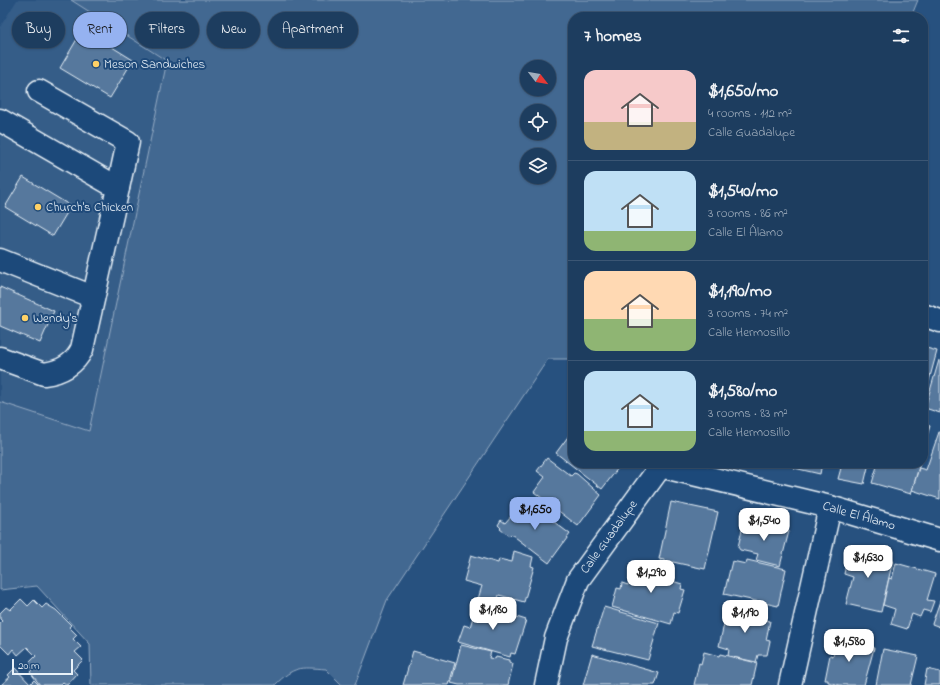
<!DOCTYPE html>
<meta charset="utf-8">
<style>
body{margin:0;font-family:"Indie Flower",sans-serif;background:#2a4868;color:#f1f3f6;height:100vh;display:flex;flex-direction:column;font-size:15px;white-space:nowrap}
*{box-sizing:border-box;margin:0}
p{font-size:13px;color:#a0aebd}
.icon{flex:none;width:22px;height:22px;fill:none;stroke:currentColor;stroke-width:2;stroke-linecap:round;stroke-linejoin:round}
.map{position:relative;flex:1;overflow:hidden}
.drawer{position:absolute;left:568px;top:12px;width:360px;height:456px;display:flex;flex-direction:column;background:#1d3d5f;border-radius:16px;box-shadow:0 1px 3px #0004,0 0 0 1px #3b5674}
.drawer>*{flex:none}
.guide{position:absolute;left:12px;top:12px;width:380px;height:36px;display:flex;gap:8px}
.needle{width:26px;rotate:121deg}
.controls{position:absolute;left:520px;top:60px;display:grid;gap:8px}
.controls a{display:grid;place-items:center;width:36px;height:36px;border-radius:50%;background:#1d3d5f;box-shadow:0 1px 3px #0004,0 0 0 1px #3b5674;font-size:20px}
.scale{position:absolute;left:12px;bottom:10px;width:61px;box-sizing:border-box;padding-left:4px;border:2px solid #e8f1f8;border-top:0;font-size:11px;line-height:14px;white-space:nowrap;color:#e8f1f8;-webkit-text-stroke:3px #1f4a7a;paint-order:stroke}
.price{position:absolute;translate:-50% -34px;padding:0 9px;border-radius:8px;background:#fff;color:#222;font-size:13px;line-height:26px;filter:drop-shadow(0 1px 2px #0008)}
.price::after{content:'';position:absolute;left:50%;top:24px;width:12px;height:9px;margin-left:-6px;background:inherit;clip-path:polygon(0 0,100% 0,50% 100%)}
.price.active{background:#95b2f1;color:#111}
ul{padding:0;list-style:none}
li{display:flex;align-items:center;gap:12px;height:100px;padding:0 16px}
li+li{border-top:1px solid #3b5674}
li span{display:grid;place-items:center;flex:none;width:112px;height:80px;border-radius:12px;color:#555}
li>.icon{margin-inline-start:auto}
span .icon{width:48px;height:48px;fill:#fffc;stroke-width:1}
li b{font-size:17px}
h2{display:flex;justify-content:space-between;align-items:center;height:48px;padding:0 16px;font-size:17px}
.pill{padding:0 14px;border-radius:18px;background:#1d3d5f;box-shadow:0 1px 3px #0004,0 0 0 1px #3b5674;font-size:14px;line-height:36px}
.pill.active{background:#95b2f1;color:#111}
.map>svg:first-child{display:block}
.built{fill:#355d88}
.green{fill:#436891;stroke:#96acc4;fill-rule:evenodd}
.building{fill:#57789d;stroke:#e8f1f8}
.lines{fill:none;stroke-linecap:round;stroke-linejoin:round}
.minor-casing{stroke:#e8f1f8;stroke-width:25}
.minor{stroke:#1f4a7a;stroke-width:22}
.poi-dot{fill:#ffd166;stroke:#1f4a7a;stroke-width:1.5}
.labels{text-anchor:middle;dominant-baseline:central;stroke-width:4;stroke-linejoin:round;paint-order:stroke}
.poi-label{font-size:13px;fill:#e8f1f8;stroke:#1f4a7a;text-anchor:start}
.street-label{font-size:13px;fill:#e8f1f8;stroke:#1f4a7a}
</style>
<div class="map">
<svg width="940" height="685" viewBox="0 0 940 685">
<rect width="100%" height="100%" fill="#27517f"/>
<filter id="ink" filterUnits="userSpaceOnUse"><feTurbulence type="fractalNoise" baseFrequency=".025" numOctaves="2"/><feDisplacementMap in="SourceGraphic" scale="8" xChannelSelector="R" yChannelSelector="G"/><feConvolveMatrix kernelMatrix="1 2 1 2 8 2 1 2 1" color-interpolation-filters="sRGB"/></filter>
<g filter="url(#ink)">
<polygon class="built" points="17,0 71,0 167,61 89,431 0,402 0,27"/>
<path class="green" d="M 71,0 L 918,0 L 911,17 L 573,17 L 573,359 L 548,359 L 387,600 L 355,685 L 342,685 L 326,669 C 300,667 294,666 275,685 L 91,685 L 90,644 L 37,586 L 0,590 L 0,402 L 89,431 L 167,61 ZM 527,67 L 549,67 L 549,89 L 527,89 ZM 527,111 L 549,111 L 549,133 L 527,133 ZM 527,155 L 549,155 L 549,177 L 527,177 Z"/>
<g class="building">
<polygon points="83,29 133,60 110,98 60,68"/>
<polygon points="23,177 71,206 53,236 5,207"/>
<polygon points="0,287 54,311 40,343 0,326"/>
<polygon points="923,347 937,351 927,388 923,387"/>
<polygon points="939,360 940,360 940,413 925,408"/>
<polygon points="923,424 930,426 927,436 923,435"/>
<polygon points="573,430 573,463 622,463 602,489 556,453"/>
<polygon points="939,432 940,432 940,499 912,490 919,468 926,470"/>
<polygon points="547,458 571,476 574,473 577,474 601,495 578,526 534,492 545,477 537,471"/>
<polygon points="795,463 822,463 820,474 794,468"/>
<polygon points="827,463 869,463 864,484 838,479 841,468 827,466"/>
<polygon points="878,463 920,463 911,494 872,483"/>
<polygon points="525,500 570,534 549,563 511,534 509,536 500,529 501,528 498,525 501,520 505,523"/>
<polygon points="671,502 718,512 705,569 659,559"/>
<polygon points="744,521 789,531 780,566 756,560 758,554 740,550 738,547"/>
<polygon points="858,549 885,556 885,558 893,560 881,612 846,604 853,577 844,574 849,550 857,552"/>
<polygon points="514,551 533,557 531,566 534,567 524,602 499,595 497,604 478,599 482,586 464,581 471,555 498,563 499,559 512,562"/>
<polygon points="747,560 786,569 778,606 724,594 732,561 746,564"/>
<polygon points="660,561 673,566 669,580 682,584 681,589 685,590 678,613 674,612 671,624 612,607 617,588 621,589 622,583 628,585 633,565 657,572"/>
<polygon points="896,563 935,574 927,600 934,601 930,612 923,610 920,617 912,614 907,629 891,624 895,609 883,605 889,578 892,579"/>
<polygon points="21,599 28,606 34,600 42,608 46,604 56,610 71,625 69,627 77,635 73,639 81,647 75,652 83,660 73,670 77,674 67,685 63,682 60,685 40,685 30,672 33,669 28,664 36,656 27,647 18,655 13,649 9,654 0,645 0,623 2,621 0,619 0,613 6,607 10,610"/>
<polygon points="478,601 490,605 488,608 526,620 515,654 511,653 510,657 458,642 464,625 470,627"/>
<polygon points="940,601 940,627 932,624"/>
<polygon points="730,605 745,608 744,611 766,616 766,620 770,621 766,640 770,641 767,655 758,655 756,662 728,656 729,649 719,646 727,611 729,611"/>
<polygon points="604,607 659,623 648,660 592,646"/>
<polygon points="837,638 866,643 865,646 874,648 864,685 839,685 828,682 828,680 825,680 830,655 833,656"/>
<polygon points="461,645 491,652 489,658 495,659 496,657 509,660 509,662 513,664 508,685 459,685 451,683"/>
<polygon points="883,649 918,656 911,685 876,685"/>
<polygon points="413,651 455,663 449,685 403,685"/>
<polygon points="704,652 719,656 720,654 757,663 752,685 694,685 699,663 701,664"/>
<polygon points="592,654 659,673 655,685 583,685"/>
<polygon points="15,668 30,684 34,680 39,685 1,685 10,677 8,675"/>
<polygon points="927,669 940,672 940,685 924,685"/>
</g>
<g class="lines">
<g class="minor-casing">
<g id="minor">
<polyline points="39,91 128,142 118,188"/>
<path d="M 0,120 L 118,188 L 82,349 C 75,364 61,372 44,374 L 0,358"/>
<polyline points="0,260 93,297"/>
<polyline points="923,315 940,321"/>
<polyline points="660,466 830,507 940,540"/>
<polyline points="546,685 556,638 578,580 663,463"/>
<polyline points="790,685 830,507"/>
</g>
</g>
<use href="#minor" class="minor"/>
</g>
</g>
<g class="poi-dot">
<circle cx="96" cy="64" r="4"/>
<circle cx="38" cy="207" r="4"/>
<circle cx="25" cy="318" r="4"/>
</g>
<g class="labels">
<g class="poi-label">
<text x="104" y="64">Meson Sandwiches</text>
<text x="46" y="207">Church's Chicken</text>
<text x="33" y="318">Wendy's</text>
</g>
<g class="street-label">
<text transform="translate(859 516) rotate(16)">Calle El Álamo</text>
<text transform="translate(609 537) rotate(-54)">Calle Guadalupe</text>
</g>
</g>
</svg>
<div class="controls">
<a><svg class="needle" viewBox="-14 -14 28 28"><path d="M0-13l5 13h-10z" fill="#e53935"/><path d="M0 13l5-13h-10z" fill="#a0aebd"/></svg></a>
<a><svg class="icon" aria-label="locate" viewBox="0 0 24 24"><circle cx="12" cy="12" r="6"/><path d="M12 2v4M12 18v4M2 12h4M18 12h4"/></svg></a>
<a><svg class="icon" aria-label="layers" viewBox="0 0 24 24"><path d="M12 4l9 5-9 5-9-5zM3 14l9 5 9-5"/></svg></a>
</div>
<div class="scale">20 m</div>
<b class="price active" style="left:535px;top:531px">$1,650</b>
<b class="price" style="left:764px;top:542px">$1,540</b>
<b class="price" style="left:868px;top:579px">$1,630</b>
<b class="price" style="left:651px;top:594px">$1,290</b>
<b class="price" style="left:493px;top:631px">$1,180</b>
<b class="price" style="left:745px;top:634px">$1,190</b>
<b class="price" style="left:849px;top:663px">$1,580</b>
<div class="guide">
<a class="pill">Buy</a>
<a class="pill active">Rent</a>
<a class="pill">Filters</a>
<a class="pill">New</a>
<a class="pill">Apartment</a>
</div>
<section class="drawer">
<h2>7 homes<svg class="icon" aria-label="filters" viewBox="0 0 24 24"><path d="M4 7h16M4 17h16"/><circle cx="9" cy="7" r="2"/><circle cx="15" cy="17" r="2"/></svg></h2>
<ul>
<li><span style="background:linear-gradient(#f6c9c9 65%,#c2b280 0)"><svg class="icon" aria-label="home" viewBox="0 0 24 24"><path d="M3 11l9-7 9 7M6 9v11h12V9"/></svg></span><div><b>$1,650/mo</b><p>4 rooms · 112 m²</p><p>Calle Guadalupe</p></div></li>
<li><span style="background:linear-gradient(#bfe0f5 75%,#8fb573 0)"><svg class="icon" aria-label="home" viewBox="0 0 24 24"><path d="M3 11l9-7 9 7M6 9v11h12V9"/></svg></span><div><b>$1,540/mo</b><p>3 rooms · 86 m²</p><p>Calle El Álamo</p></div></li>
<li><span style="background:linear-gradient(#ffd9b3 60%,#8fb573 0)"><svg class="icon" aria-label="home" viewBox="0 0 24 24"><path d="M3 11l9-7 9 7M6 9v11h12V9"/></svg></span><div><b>$1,190/mo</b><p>3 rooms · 74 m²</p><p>Calle Hermosillo</p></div></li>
<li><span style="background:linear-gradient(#bfe0f5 75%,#8fb573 0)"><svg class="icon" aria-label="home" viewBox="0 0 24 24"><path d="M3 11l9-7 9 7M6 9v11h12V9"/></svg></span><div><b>$1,580/mo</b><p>3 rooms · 83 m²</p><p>Calle Hermosillo</p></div></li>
</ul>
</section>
</div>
